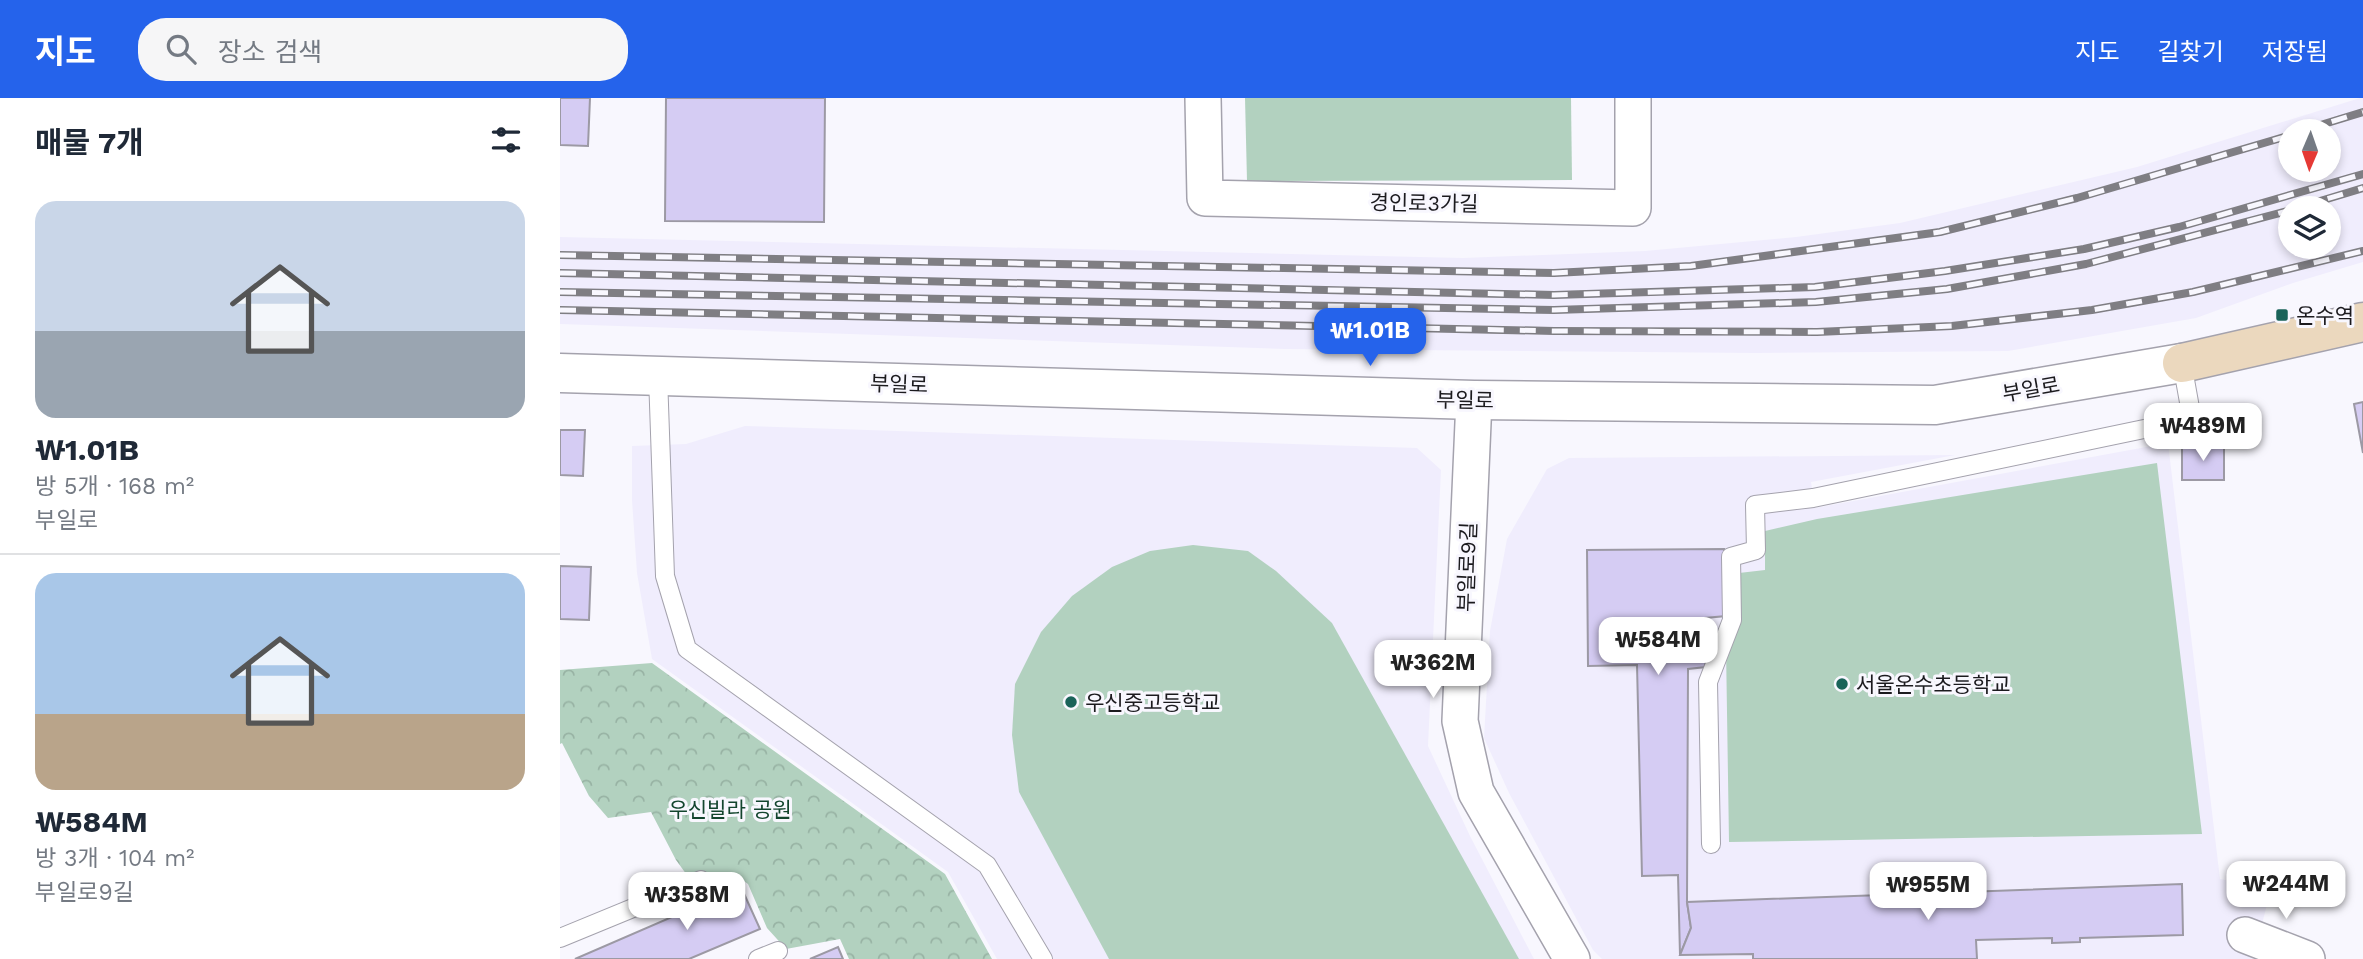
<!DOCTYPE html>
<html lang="ko">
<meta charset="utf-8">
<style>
body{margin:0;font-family:"Work Sans","Noto Sans KR",sans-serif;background:#f6f6f7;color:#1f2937;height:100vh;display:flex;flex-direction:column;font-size:26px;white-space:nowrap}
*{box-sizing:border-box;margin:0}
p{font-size:23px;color:#747a83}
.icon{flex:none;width:38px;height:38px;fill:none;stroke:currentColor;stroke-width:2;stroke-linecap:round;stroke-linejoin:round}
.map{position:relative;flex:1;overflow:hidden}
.details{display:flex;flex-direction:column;background:#fff;width:560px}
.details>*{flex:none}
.needle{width:46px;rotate:182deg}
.buttons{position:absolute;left:1718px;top:21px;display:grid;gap:14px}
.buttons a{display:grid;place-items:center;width:63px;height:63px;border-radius:50%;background:#fff;box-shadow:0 4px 10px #0003;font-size:35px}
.price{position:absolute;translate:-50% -60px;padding:0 16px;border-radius:14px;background:#fff;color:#222;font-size:23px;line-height:46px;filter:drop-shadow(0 2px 4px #0008)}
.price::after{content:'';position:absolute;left:50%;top:42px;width:21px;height:16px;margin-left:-10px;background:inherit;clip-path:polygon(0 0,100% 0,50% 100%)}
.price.on{background:#2563eb;color:#fff}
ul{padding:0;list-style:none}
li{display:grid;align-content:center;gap:14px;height:371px;padding:0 35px}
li+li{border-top:2px solid #e0e1e3}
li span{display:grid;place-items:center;height:217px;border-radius:21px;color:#555}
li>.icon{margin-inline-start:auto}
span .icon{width:126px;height:126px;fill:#fffc;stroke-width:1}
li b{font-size:30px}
h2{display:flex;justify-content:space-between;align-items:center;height:84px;padding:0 35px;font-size:30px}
header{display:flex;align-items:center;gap:42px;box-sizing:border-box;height:98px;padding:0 35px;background:#2563eb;color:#fff}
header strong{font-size:33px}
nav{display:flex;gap:38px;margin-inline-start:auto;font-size:24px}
.search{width:490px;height:63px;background:#f6f6f7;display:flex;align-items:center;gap:18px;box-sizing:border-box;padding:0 24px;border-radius:28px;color:#747a83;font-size:26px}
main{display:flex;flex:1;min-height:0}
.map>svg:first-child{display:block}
.built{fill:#f0edfd;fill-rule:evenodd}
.park{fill:url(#park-crowns)}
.pitch{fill:#b2d1bf}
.building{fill:#d5ccf3;stroke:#9c99a4;stroke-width:2}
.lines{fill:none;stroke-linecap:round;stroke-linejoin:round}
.service-casing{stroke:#a4a2ad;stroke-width:20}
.minor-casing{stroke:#a4a2ad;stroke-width:38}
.tertiary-casing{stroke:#a4a2ad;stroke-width:41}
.secondary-casing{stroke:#a4a2ad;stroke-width:41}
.service{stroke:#fff;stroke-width:18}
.minor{stroke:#fff;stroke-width:35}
.tertiary{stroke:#fff;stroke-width:38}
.secondary{stroke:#ebd8be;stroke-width:38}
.rail-casing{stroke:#7f7e83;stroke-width:8}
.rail{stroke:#f8f7fe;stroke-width:5;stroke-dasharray:16;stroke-linecap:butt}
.poi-dot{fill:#1a6359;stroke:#f8f7fe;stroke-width:2.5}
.labels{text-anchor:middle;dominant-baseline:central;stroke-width:6;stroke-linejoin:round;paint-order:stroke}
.street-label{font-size:21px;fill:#1b1a1e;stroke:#f8f7fe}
.poi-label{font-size:21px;fill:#1b1a1e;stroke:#f8f7fe;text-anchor:start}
.park-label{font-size:21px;fill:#13452e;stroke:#f8f7fe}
</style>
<header>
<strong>지도</strong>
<div class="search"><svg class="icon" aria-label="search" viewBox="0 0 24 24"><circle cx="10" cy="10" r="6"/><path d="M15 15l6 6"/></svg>장소 검색</div>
<nav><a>지도</a><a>길찾기</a><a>저장됨</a></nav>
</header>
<main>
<section class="details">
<h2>매물 7개<svg class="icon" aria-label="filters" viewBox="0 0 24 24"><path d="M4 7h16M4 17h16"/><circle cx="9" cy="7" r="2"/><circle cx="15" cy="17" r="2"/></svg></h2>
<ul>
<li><span style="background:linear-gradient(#c9d6e8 60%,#9aa5b1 0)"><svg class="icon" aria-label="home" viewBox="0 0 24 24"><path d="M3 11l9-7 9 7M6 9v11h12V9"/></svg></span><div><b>₩1.01B</b><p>방 5개 · 168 m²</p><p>부일로</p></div></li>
<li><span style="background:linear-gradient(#a9c7e8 65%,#b9a48a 0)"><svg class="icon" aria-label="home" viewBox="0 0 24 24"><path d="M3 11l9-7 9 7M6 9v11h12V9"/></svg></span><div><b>₩584M</b><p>방 3개 · 104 m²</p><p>부일로9길</p></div></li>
</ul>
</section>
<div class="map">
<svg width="1803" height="861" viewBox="0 0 1803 861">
<defs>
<pattern id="park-crowns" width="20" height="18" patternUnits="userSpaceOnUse" patternTransform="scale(1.75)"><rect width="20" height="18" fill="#b2d1bf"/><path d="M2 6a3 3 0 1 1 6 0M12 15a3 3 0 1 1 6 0" fill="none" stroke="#98b3a4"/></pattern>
</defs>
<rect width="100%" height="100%" fill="#f8f7fe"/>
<g class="built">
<path d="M 1800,0 L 1803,0 L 1803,164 L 1733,185 L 1636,220 L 1448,253 L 1196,255 L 725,251 L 0,226 L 0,139 L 903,160 L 1085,153 L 1236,139 L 1340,125 L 1577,69 ZM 1769,33 L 1769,72 L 1731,72 L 1731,33 ZM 1769,110 L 1769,149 L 1731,149 L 1731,110 Z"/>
<polygon points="185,328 857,350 881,372 868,648 910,738 974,861 437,861 388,774 92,561 77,475 72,402 72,348 126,346"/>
<polygon points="1608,345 1660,781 1711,791 1693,861 1042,861 1033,852 949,695 924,640 930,533 947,441 987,371 1009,360 1395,357 1251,384 1255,410"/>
</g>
<polygon class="park" points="92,565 385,776 432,861 289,861 280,841 226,851 207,830 188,786 181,781 137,791 116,762 91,714 48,720 29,698 2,645 0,646 0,572"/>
<g class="pitch">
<polygon points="685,0 1011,0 1012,82 687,83"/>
<polygon points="1597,365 1642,736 1169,744 1166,549 1177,534 1179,475 1205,472 1205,433 1257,421"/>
<polygon points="633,447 688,453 716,473 772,525 959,861 549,861 459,694 452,637 455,586 481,534 512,498 552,469 590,453"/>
</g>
<g class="building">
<polygon points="0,0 30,0 28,48 0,47"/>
<polygon points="106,0 265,0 264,124 105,123"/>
<polygon points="1803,304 1803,355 1794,306"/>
<polygon points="0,332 25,332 23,378 0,377"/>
<rect x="1622" y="348" width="42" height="34"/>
<polygon points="1164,451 1166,518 1145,520 1146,569 1128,571 1127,804 1131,830 1120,857 1118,777 1082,778 1077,567 1028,568 1027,452"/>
<polygon points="0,468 31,469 29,522 0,521"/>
<polygon points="1622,786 1623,837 1520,840 1520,844 1492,845 1492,840 1416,842 1417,861 1193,861 1193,856 1120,857 1131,830 1127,804"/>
<polygon points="181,789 200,831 129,861 15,861"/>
<polygon points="278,849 283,861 250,861"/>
</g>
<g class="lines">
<g class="service-casing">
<g id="service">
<polyline points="98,278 105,478 127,551 427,767 483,861"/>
<polyline points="1151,746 1148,584 1172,522 1171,459 1196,452 1195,407 1253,400 1632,321 1622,265"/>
<polyline points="0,840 141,782"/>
<polyline points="198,861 218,853"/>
</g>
</g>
<g class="minor-casing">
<g id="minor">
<polyline points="643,0 645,100 1073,110 1073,0"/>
<polyline points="914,302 900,623 916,694 1012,861"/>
<polyline points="1685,837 1747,861"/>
</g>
</g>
<g class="tertiary-casing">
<polyline id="tertiary" points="0,275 914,302 1375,307 1622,265"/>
</g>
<g class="secondary-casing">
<polyline id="secondary" points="1622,265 1803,224"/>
</g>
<use href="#service" class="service"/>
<use href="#minor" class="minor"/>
<use href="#tertiary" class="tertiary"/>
<use href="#secondary" class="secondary"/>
<g class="rail-casing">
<g id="rail">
<polyline points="1741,33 1803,14"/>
<polyline points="1737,110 1803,90"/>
<polyline points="0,157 994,175 1131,168 1380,134 1517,100 1731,37"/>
<polyline points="0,175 994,197 1255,189 1385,173 1524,151 1619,129 1803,76"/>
<polyline points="0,194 994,212 1256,204 1387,191 1526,166 1731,112"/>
<polyline points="0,212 994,233 1257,234 1392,228 1532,212 1633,194 1803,153"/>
</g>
</g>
<use href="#rail" class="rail"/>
</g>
<g class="poi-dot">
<rect x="1715" y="210" width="14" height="14" rx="3.5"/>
<circle cx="1282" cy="586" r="7"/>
<circle cx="511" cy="604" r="7"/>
</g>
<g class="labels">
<g class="street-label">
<text transform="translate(864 105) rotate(1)">경인로3가길</text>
<text transform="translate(339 286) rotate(2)">부일로</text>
<text transform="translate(1471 291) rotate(-10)">부일로</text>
<text transform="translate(905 302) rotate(1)">부일로</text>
<text transform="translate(907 469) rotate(-88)">부일로9길</text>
</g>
<g class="poi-label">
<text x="1736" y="217">온수역</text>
<text x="1296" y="586">서울온수초등학교</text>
<text x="525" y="604">우신중고등학교</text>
</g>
<g class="park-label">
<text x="170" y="711">우신빌라 공원</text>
</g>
</g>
</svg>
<div class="buttons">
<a><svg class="needle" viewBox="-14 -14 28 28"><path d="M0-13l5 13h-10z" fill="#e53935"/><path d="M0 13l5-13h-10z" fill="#747a83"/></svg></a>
<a><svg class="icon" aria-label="layers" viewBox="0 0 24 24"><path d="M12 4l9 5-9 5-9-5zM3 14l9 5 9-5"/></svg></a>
</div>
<b class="price on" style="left:810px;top:270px">₩1.01B</b>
<b class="price" style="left:1643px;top:365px">₩489M</b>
<b class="price" style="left:1098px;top:579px">₩584M</b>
<b class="price" style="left:873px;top:602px">₩362M</b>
<b class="price" style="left:1726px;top:823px">₩244M</b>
<b class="price" style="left:1368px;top:824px">₩955M</b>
<b class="price" style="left:127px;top:834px">₩358M</b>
</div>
</main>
